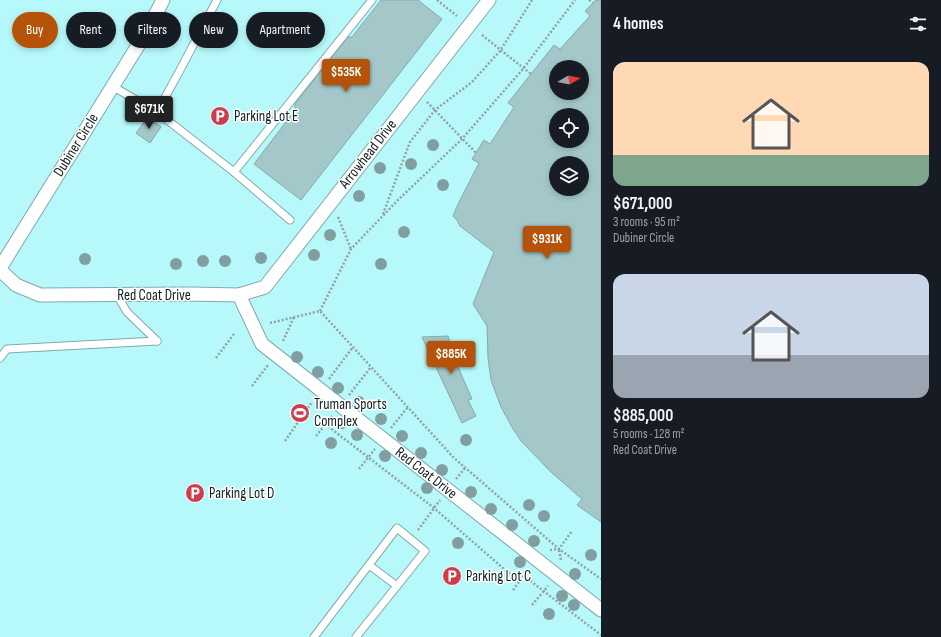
<!DOCTYPE html>
<meta charset="utf-8">
<style>
body{margin:0;font-family:"Sofia Sans Condensed",sans-serif;background:#242831;color:#f1f3f6;height:100vh;display:flex;flex-direction:column;font-size:15px;white-space:nowrap}
*{box-sizing:border-box;margin:0}
p{font-size:13px;color:#9ea1a6}
.icon{flex:none;width:22px;height:22px;fill:none;stroke:currentColor;stroke-width:2;stroke-linecap:round;stroke-linejoin:round}
.map{position:relative;flex:1;overflow:hidden}
.side{display:flex;flex-direction:column;background:#171b24;width:340px}
.side>*{flex:none}
.top-card{position:absolute;left:12px;top:12px;width:380px;height:36px;display:flex;gap:8px}
.needle{width:26px;rotate:81deg}
.buttons{position:absolute;left:549px;top:60px;display:grid;gap:8px}
.buttons a{display:grid;place-items:center;width:40px;height:40px;border-radius:50%;background:#171b24;box-shadow:0 2px 6px #0003;font-size:20px}
.price{position:absolute;translate:-50% -34px;padding:0 9px;border-radius:4px;background:#b45309;color:#fff;font-size:13px;line-height:26px;filter:drop-shadow(0 1px 2px #0008)}
.price::after{content:'';position:absolute;left:50%;top:24px;width:12px;height:9px;margin-left:-6px;background:inherit;clip-path:polygon(0 0,100% 0,50% 100%)}
.price.current{background:#222;color:#fff}
ul{padding:0;list-style:none}
li{display:grid;align-content:center;gap:8px;height:212px;padding:0 12px}
li span{display:grid;place-items:center;height:124px;border-radius:12px;color:#555}
li>.icon{margin-inline-start:auto}
span .icon{width:72px;height:72px;fill:#fffc;stroke-width:1}
li b{font-size:17px}
h2{display:flex;justify-content:space-between;align-items:center;height:48px;padding:0 12px;font-size:17px}
.pill{padding:0 14px;border-radius:18px;background:#171b24;box-shadow:0 2px 6px #0003;font-size:14px;line-height:36px}
.pill.current{background:#b45309;color:#fff}
main{display:flex;flex:1;min-height:0}
.map>svg:first-child{display:block}
.green{fill:#b7f9fb;fill-rule:evenodd}
.building{fill:#a4c8c9;stroke:#86a9aa;fill-rule:evenodd}
.lines{fill:none;stroke-linecap:round;stroke-linejoin:round}
.lane-casing{stroke:#84a8a9;stroke-width:9}
.street-casing{stroke:#84a8a9;stroke-width:15}
.path{stroke:#93a1a2;stroke-width:2.5;stroke-dasharray:2 2;stroke-linecap:butt}
.lane{stroke:#fff;stroke-width:7}
.street{stroke:#fff;stroke-width:13}
.tree{fill:#819fa0}
.labels{text-anchor:middle;dominant-baseline:central;stroke-width:3;stroke-linejoin:round;paint-order:stroke}
.poi-label{font-size:15px;fill:#101e1f;stroke:#fff;text-anchor:start}
.street-label{font-size:15px;fill:#101e1f;stroke:#fff}
</style>
<main>
<div class="map">
<svg width="601" height="637" viewBox="0 0 601 637">
<rect width="100%" height="100%" fill="#effefe"/>
<path class="green" d="M 0,0 L 601,0 L 601,637 L 0,637 ZM 556,67 L 582,67 L 582,93 L 556,93 ZM 556,115 L 582,115 L 582,141 L 556,141 ZM 556,163 L 582,163 L 582,189 L 556,189 Z"/>
<g class="building">
<polygon points="381,0 418,0 442,19 301,200 254,164 295,110 295,104 348,37 352,37"/>
<path d="M 596,0 L 601,0 L 601,522 L 577,505 L 582,499 L 552,473 L 521,441 L 513,429 L 501,407 L 491,380 L 488,358 L 487,326 L 473,304 L 494,252 L 460,226 L 457,220 L 453,216 L 458,204 L 479,163 L 472,159 L 484,140 L 490,144 L 514,107 L 508,103 L 554,45 L 560,49 L 590,16 L 585,11 ZM 556,67 L 582,67 L 582,93 L 556,93 ZM 556,115 L 582,115 L 582,141 L 556,141 ZM 556,163 L 582,163 L 582,189 L 556,189 Z"/>
<polygon points="148,117 161,127 150,143 136,133"/>
<polygon points="448,336 458,367 472,399 468,400 476,416 462,423 422,337"/>
</g>
<g class="lines">
<g class="lane-casing">
<g id="lane">
<polyline points="217,0 179,72 157,112 234,172 372,0"/>
<polyline points="112,86 157,112"/>
<polyline points="234,172 290,220"/>
<polyline points="117,295 127,312 157,341"/>
<polyline points="0,358 7,349 157,341"/>
<polyline points="369,565 397,586"/>
<polyline points="314,637 397,528 425,551 356,637"/>
</g>
</g>
<g class="street-casing">
<g id="street">
<polyline points="0,268 147,31 163,0"/>
<polyline points="0,270 16,285 40,295 191,294 239,295 262,344 601,610"/>
<polyline points="239,295 265,287 489,0"/>
</g>
</g>
<g class="path">
<polyline points="437,0 457,16"/>
<polyline points="589,0 593,3"/>
<polyline points="482,35 531,74"/>
<polyline points="427,102 476,153"/>
<polyline points="383,214 410,142 435,110 472,82 500,51 532,0"/>
<polyline points="338,217 351,249"/>
<polyline points="320,311 351,249 399,199 462,139 523,69 575,0"/>
<polyline points="270,323 320,311 454,458 559,549 601,579"/>
<polyline points="283,341 294,317"/>
<polyline points="216,358 234,334"/>
<polyline points="329,379 353,347"/>
<polyline points="252,386 268,365"/>
<polyline points="349,395 371,367"/>
<polyline points="325,424 434,508 519,582"/>
<polyline points="391,428 408,407"/>
<polyline points="316,436 332,416"/>
<polyline points="285,441 312,402"/>
<polyline points="359,469 375,449"/>
<polyline points="456,479 465,468"/>
<polyline points="418,530 440,500"/>
<polyline points="550,550 559,549 572,531"/>
<polyline points="559,550 561,560"/>
<polyline points="524,576 601,635"/>
<polyline points="513,590 528,570"/>
<polyline points="532,605 548,586"/>
</g>
<use href="#lane" class="lane"/>
<use href="#street" class="street"/>
</g>
<g class="tree">
<circle cx="433" cy="145" r="6"/>
<circle cx="411" cy="164" r="6"/>
<circle cx="380" cy="168" r="6"/>
<circle cx="443" cy="185" r="6"/>
<circle cx="359" cy="196" r="6"/>
<circle cx="404" cy="232" r="6"/>
<circle cx="330" cy="235" r="6"/>
<circle cx="314" cy="255" r="6"/>
<circle cx="261" cy="258" r="6"/>
<circle cx="85" cy="259" r="6"/>
<circle cx="203" cy="261" r="6"/>
<circle cx="225" cy="261" r="6"/>
<circle cx="176" cy="264" r="6"/>
<circle cx="381" cy="264" r="6"/>
<circle cx="297" cy="357" r="6"/>
<circle cx="318" cy="372" r="6"/>
<circle cx="338" cy="388" r="6"/>
<circle cx="359" cy="402" r="6"/>
<circle cx="381" cy="419" r="6"/>
<circle cx="342" cy="423" r="6"/>
<circle cx="357" cy="435" r="6"/>
<circle cx="402" cy="436" r="6"/>
<circle cx="466" cy="440" r="6"/>
<circle cx="331" cy="443" r="6"/>
<circle cx="421" cy="453" r="6"/>
<circle cx="385" cy="456" r="6"/>
<circle cx="442" cy="470" r="6"/>
<circle cx="427" cy="488" r="6"/>
<circle cx="471" cy="492" r="6"/>
<circle cx="529" cy="505" r="6"/>
<circle cx="491" cy="509" r="6"/>
<circle cx="544" cy="516" r="6"/>
<circle cx="512" cy="525" r="6"/>
<circle cx="534" cy="541" r="6"/>
<circle cx="458" cy="543" r="6"/>
<circle cx="591" cy="555" r="6"/>
<circle cx="520" cy="562" r="6"/>
<circle cx="575" cy="574" r="6"/>
<circle cx="562" cy="596" r="6"/>
<circle cx="574" cy="605" r="6"/>
<circle cx="549" cy="614" r="6"/>
</g>
<defs>
<g id="parking-disc" transform="scale(1)"><circle r="9.5" fill="#ce3d4d" stroke="#fff"/><path d="M-3.5-5.5H1a3.5 3.5 0 0 1 0 7H-1V5.5H-3.5ZM-1-3.4V-.6H.8a1.4 1.4 0 0 0 0-2.8Z" fill="#fff"/></g>
<g id="stadium-disc" transform="scale(1)"><circle r="9.5" fill="#ce3d4d" stroke="#fff"/><path d="M0-5a6.5 5 0 1 0 0 10a6.5 5 0 1 0 0-10ZM-3.5-1.8h7v3.6h-7Z" fill="#fff"/></g>
</defs>
<g fill-rule="evenodd">
<use href="#parking-disc" x="220" y="116"/>
<use href="#stadium-disc" x="300" y="413"/>
<use href="#parking-disc" x="195" y="493"/>
<use href="#parking-disc" x="452" y="576"/>
</g>
<g class="labels">
<g class="poi-label">
<text x="234" y="116">Parking Lot E</text>
<text x="314" y="404">Truman Sports<tspan x="314" dy="17">Complex</tspan></text>
<text x="209" y="493">Parking Lot D</text>
<text x="466" y="576">Parking Lot C</text>
</g>
<g class="street-label">
<text transform="translate(76 145) rotate(-58)">Dubiner Circle</text>
<text transform="translate(368 154) rotate(-52)">Arrowhead Drive</text>
<text x="154" y="295">Red Coat Drive</text>
<text transform="translate(426 473) rotate(38)">Red Coat Drive</text>
</g>
</g>
</svg>
<div class="buttons">
<a><svg class="needle" viewBox="-14 -14 28 28"><path d="M0-13l5 13h-10z" fill="#e53935"/><path d="M0 13l5-13h-10z" fill="#9ea1a6"/></svg></a>
<a><svg class="icon" aria-label="locate" viewBox="0 0 24 24"><circle cx="12" cy="12" r="6"/><path d="M12 2v4M12 18v4M2 12h4M18 12h4"/></svg></a>
<a><svg class="icon" aria-label="layers" viewBox="0 0 24 24"><path d="M12 4l9 5-9 5-9-5zM3 14l9 5 9-5"/></svg></a>
</div>
<b class="price" style="left:346px;top:93px">$535K</b>
<b class="price current" style="left:149px;top:130px">$671K</b>
<b class="price" style="left:547px;top:260px">$931K</b>
<b class="price" style="left:451px;top:375px">$885K</b>
<div class="top-card">
<a class="pill current">Buy</a>
<a class="pill">Rent</a>
<a class="pill">Filters</a>
<a class="pill">New</a>
<a class="pill">Apartment</a>
</div>
</div>
<section class="side">
<h2>4 homes<svg class="icon" aria-label="filters" viewBox="0 0 24 24"><path d="M4 7h16M4 17h16"/><circle cx="9" cy="7" r="2"/><circle cx="15" cy="17" r="2"/></svg></h2>
<ul>
<li><span style="background:linear-gradient(#ffd9b3 75%,#7fa58c 0)"><svg class="icon" aria-label="home" viewBox="0 0 24 24"><path d="M3 11l9-7 9 7M6 9v11h12V9"/></svg></span><div><b>$671,000</b><p>3 rooms · 95 m²</p><p>Dubiner Circle</p></div></li>
<li><span style="background:linear-gradient(#c9d6e8 65%,#9aa5b1 0)"><svg class="icon" aria-label="home" viewBox="0 0 24 24"><path d="M3 11l9-7 9 7M6 9v11h12V9"/></svg></span><div><b>$885,000</b><p>5 rooms · 128 m²</p><p>Red Coat Drive</p></div></li>
</ul>
</section>
</main>
